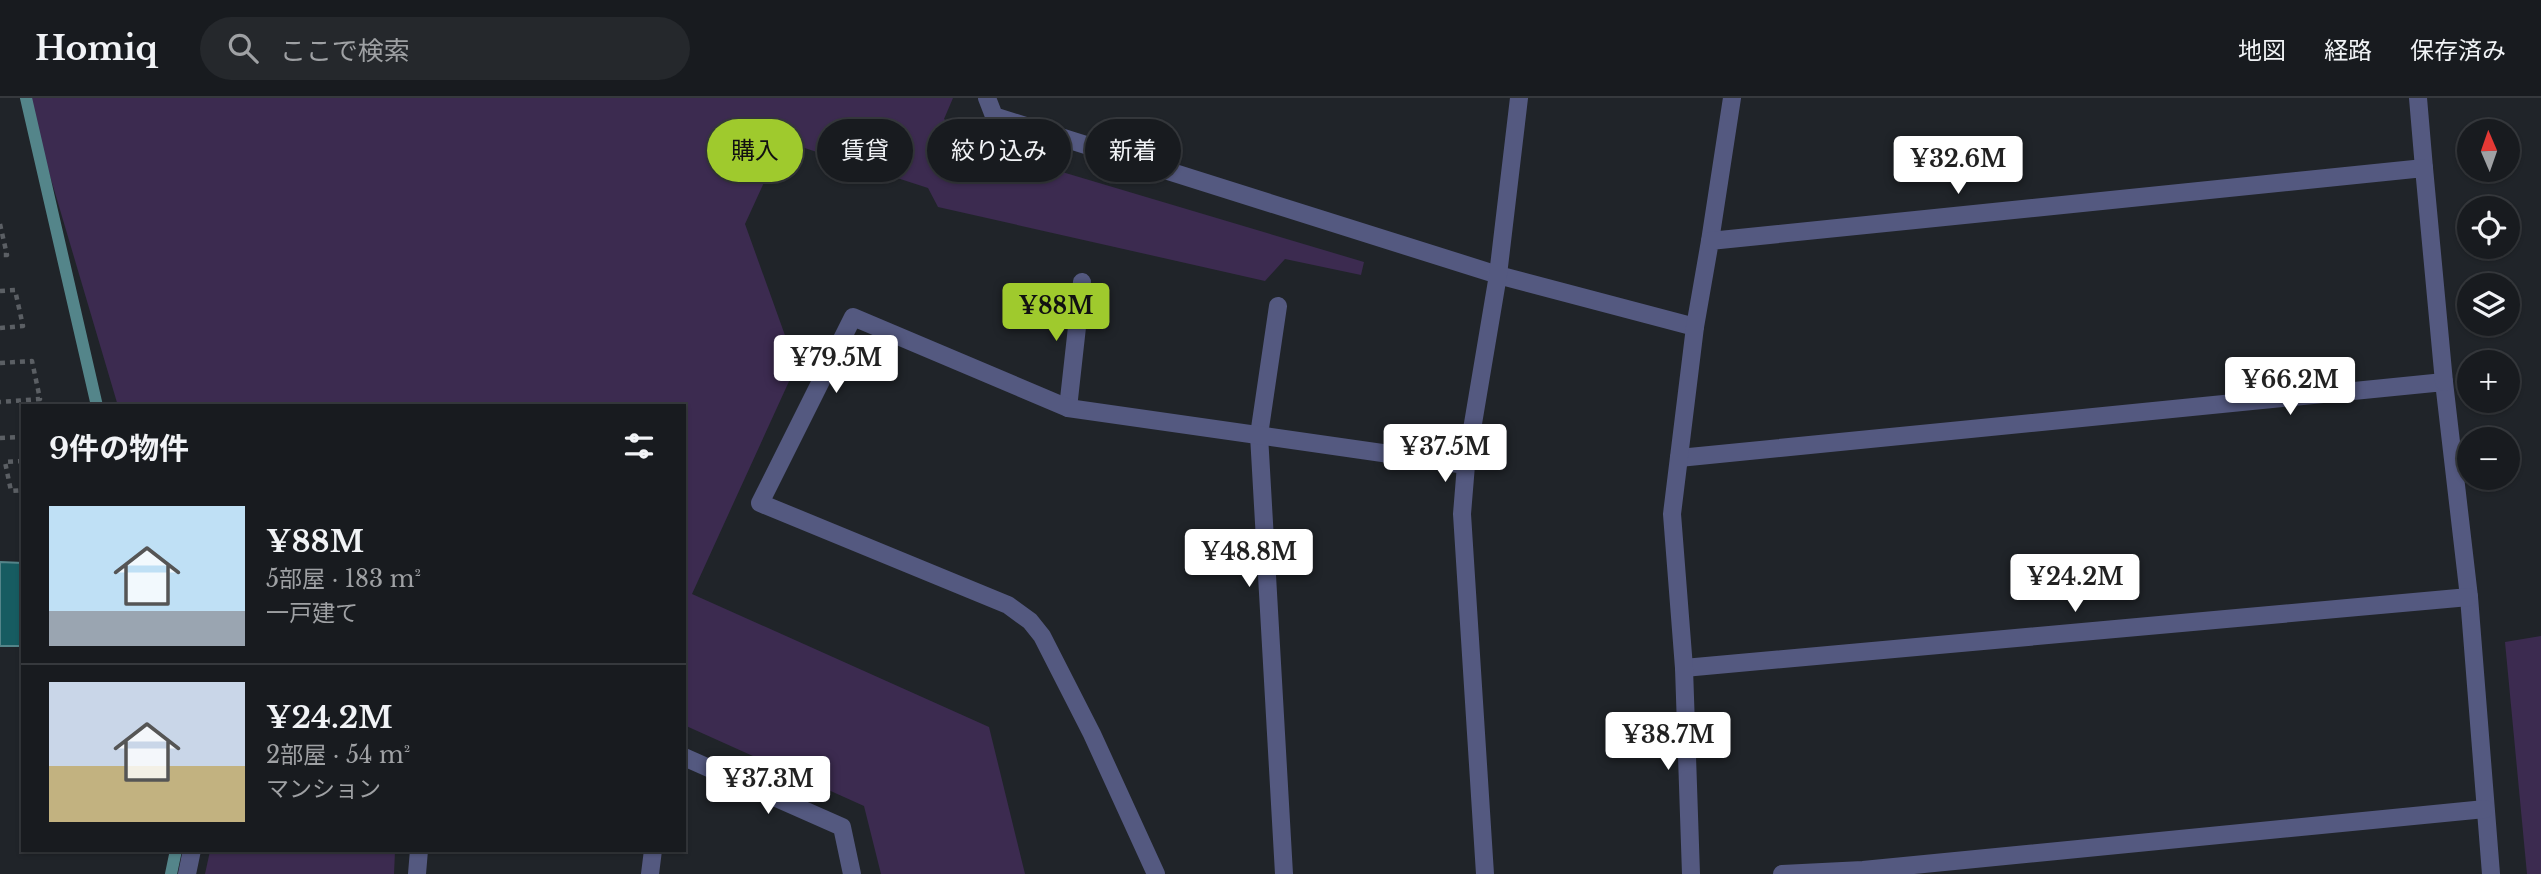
<!DOCTYPE html>
<html lang="ja">
<meta charset="utf-8">
<style>
body{margin:0;font-family:"Libre Baskerville","Noto Sans JP",serif;background:#25282c;color:#f1f3f6;height:100vh;display:flex;flex-direction:column;font-size:26px;white-space:nowrap}
*{box-sizing:border-box;margin:0}
p{font-size:23px;color:#9fa1a4}
.icon{flex:none;width:38px;height:38px;fill:none;stroke:currentColor;stroke-width:2;stroke-linecap:round;stroke-linejoin:round}
.map{position:relative;flex:1;overflow:hidden}
.panel{position:absolute;left:21px;top:306px;width:665px;height:448px;display:flex;flex-direction:column;background:#181b1f;border-radius:0px;box-shadow:0 2px 5px #0004,0 0 0 2px #36393d}
.panel>*{flex:none}
.banner{position:absolute;left:707px;top:21px;width:665px;height:63px;display:flex;gap:14px}
.needle{width:46px;rotate:358deg}
.buttons{position:absolute;left:2457px;top:21px;display:grid;gap:14px}
.buttons a{display:grid;place-items:center;width:63px;height:63px;border-radius:50%;background:#181b1f;box-shadow:0 2px 5px #0004,0 0 0 2px #36393d;font-size:35px}
.price{position:absolute;translate:-50% -60px;padding:0 16px;border-radius:7px;background:#fff;color:#222;font-size:23px;line-height:46px;filter:drop-shadow(0 2px 4px #0008)}
.price::after{content:'';position:absolute;left:50%;top:42px;width:21px;height:16px;margin-left:-10px;background:inherit;clip-path:polygon(0 0,100% 0,50% 100%)}
.price.active{background:#9fca2d;color:#111}
ul{padding:0;list-style:none}
li{display:flex;align-items:center;gap:21px;height:175px;padding:0 28px}
li+li{border-top:2px solid #36393d}
li span{display:grid;place-items:center;flex:none;width:196px;height:140px;border-radius:0px;color:#555}
li>.icon{margin-inline-start:auto}
span .icon{width:84px;height:84px;fill:#fffc;stroke-width:1}
li b{font-size:30px}
h2{display:flex;justify-content:space-between;align-items:center;height:84px;padding:0 28px;font-size:30px}
.pill{padding:0 24px;border-radius:32px;background:#181b1f;box-shadow:0 2px 5px #0004,0 0 0 2px #36393d;font-size:24px;line-height:63px}
.pill.active{background:#9fca2d;color:#111}
header{display:flex;align-items:center;gap:42px;box-sizing:border-box;height:98px;padding:0 35px;background:#181b1f;border-bottom:2px solid #36393d}
header strong{font-size:33px}
nav{display:flex;gap:38px;margin-inline-start:auto;font-size:24px}
.search{width:490px;height:63px;background:#25282c;display:flex;align-items:center;gap:18px;box-sizing:border-box;padding:0 24px;border-radius:38px;color:#9fa1a4;font-size:26px}
.map>svg:first-child{display:block}
.green{fill:#3c2b50}
.water{fill:#175c61;stroke:#54858a;stroke-width:2}
.lines{fill:none;stroke-linecap:round;stroke-linejoin:round}
.stream{stroke:#54858a;stroke-width:12}
.path{stroke:#5b5f64;stroke-width:4.5;stroke-dasharray:5 5;stroke-linecap:butt}
.minor{stroke:#545980;stroke-width:18}
</style>
<header>
<strong>Homiq</strong>
<div class="search"><svg class="icon" aria-label="search" viewBox="0 0 24 24"><circle cx="10" cy="10" r="6"/><path d="M15 15l6 6"/></svg>ここで検索</div>
<nav><a>地図</a><a>経路</a><a>保存済み</a></nav>
</header>
<div class="map">
<svg width="2541" height="776" viewBox="0 0 2541 776">
<rect width="100%" height="100%" fill="#202429"/>
<g class="green">
<polygon points="27,0 953,0 944,21 978,49 1364,164 1361,177 1285,161 1265,183 938,109 928,90 783,43 745,126 796,268 692,496 989,629 1025,776 881,776 864,708 684,627 684,308 118,308"/>
<polygon points="2541,538 2541,776 2527,776 2505,544"/>
<polygon points="210,753 395,753 394,776 205,776"/>
</g>
<polygon class="water" points="0,464 23,465 23,548 0,548"/>
<g class="lines">
<g class="stream">
<polyline points="26,0 97,308"/>
<polyline points="171,776 176,752"/>
</g>
<g class="path">
<polyline points="0,126 7,157 0,157"/>
<polyline points="0,193 15,192 23,228 0,230"/>
<polyline points="0,265 32,263 40,301 0,304"/>
<polyline points="0,340 23,339"/>
<polyline points="23,363 5,364 11,393 23,392"/>
</g>
<g class="minor">
<polyline points="987,0 994,18 1498,177 1695,229"/>
<polyline points="2418,0 2424,70"/>
<polyline points="1710,143 1732,0"/>
<polyline points="1278,208 1259,337 1284,776"/>
<polyline points="1068,310 1082,184"/>
<polyline points="1679,360 2444,284 2469,499 2491,776"/>
<polyline points="1684,570 2469,499"/>
<polyline points="684,659 842,729 852,776"/>
<polyline points="187,776 192,752"/>
<polyline points="417,776 419,752"/>
<polyline points="650,776 653,752"/>
<polyline points="1156,776 1092,636 1042,538 1030,523 1008,507 760,405 853,219 1068,310 1466,367"/>
<polyline points="1485,776 1462,416 1466,367 1498,177 1519,0"/>
<polyline points="1691,776 1684,570 1672,416 1695,229 1710,143 2424,70 2444,284"/>
<polyline points="1782,776 1863,772 2485,711"/>
</g>
</g>
</svg>
<div class="buttons">
<a><svg class="needle" viewBox="-14 -14 28 28"><path d="M0-13l5 13h-10z" fill="#e53935"/><path d="M0 13l5-13h-10z" fill="#9fa1a4"/></svg></a>
<a><svg class="icon" aria-label="locate" viewBox="0 0 24 24"><circle cx="12" cy="12" r="6"/><path d="M12 2v4M12 18v4M2 12h4M18 12h4"/></svg></a>
<a><svg class="icon" aria-label="layers" viewBox="0 0 24 24"><path d="M12 4l9 5-9 5-9-5zM3 14l9 5 9-5"/></svg></a>
<a>+</a>
<a>−</a>
</div>
<b class="price" style="left:1958px;top:98px">¥32.6M</b>
<b class="price active" style="left:1056px;top:245px">¥88M</b>
<b class="price" style="left:836px;top:297px">¥79.5M</b>
<b class="price" style="left:2290px;top:319px">¥66.2M</b>
<b class="price" style="left:1445px;top:386px">¥37.5M</b>
<b class="price" style="left:1249px;top:491px">¥48.8M</b>
<b class="price" style="left:2075px;top:516px">¥24.2M</b>
<b class="price" style="left:1668px;top:674px">¥38.7M</b>
<b class="price" style="left:768px;top:718px">¥37.3M</b>
<div class="banner">
<a class="pill active">購入</a>
<a class="pill">賃貸</a>
<a class="pill">絞り込み</a>
<a class="pill">新着</a>
</div>
<section class="panel">
<h2>9件の物件<svg class="icon" aria-label="filters" viewBox="0 0 24 24"><path d="M4 7h16M4 17h16"/><circle cx="9" cy="7" r="2"/><circle cx="15" cy="17" r="2"/></svg></h2>
<ul>
<li><span style="background:linear-gradient(#bfe0f5 75%,#9aa5b1 0)"><svg class="icon" aria-label="home" viewBox="0 0 24 24"><path d="M3 11l9-7 9 7M6 9v11h12V9"/></svg></span><div><b>¥88M</b><p>5部屋 · 183 m²</p><p>一戸建て</p></div></li>
<li><span style="background:linear-gradient(#c9d6e8 60%,#c2b280 0)"><svg class="icon" aria-label="home" viewBox="0 0 24 24"><path d="M3 11l9-7 9 7M6 9v11h12V9"/></svg></span><div><b>¥24.2M</b><p>2部屋 · 54 m²</p><p>マンション</p></div></li>
</ul>
</section>
</div>
